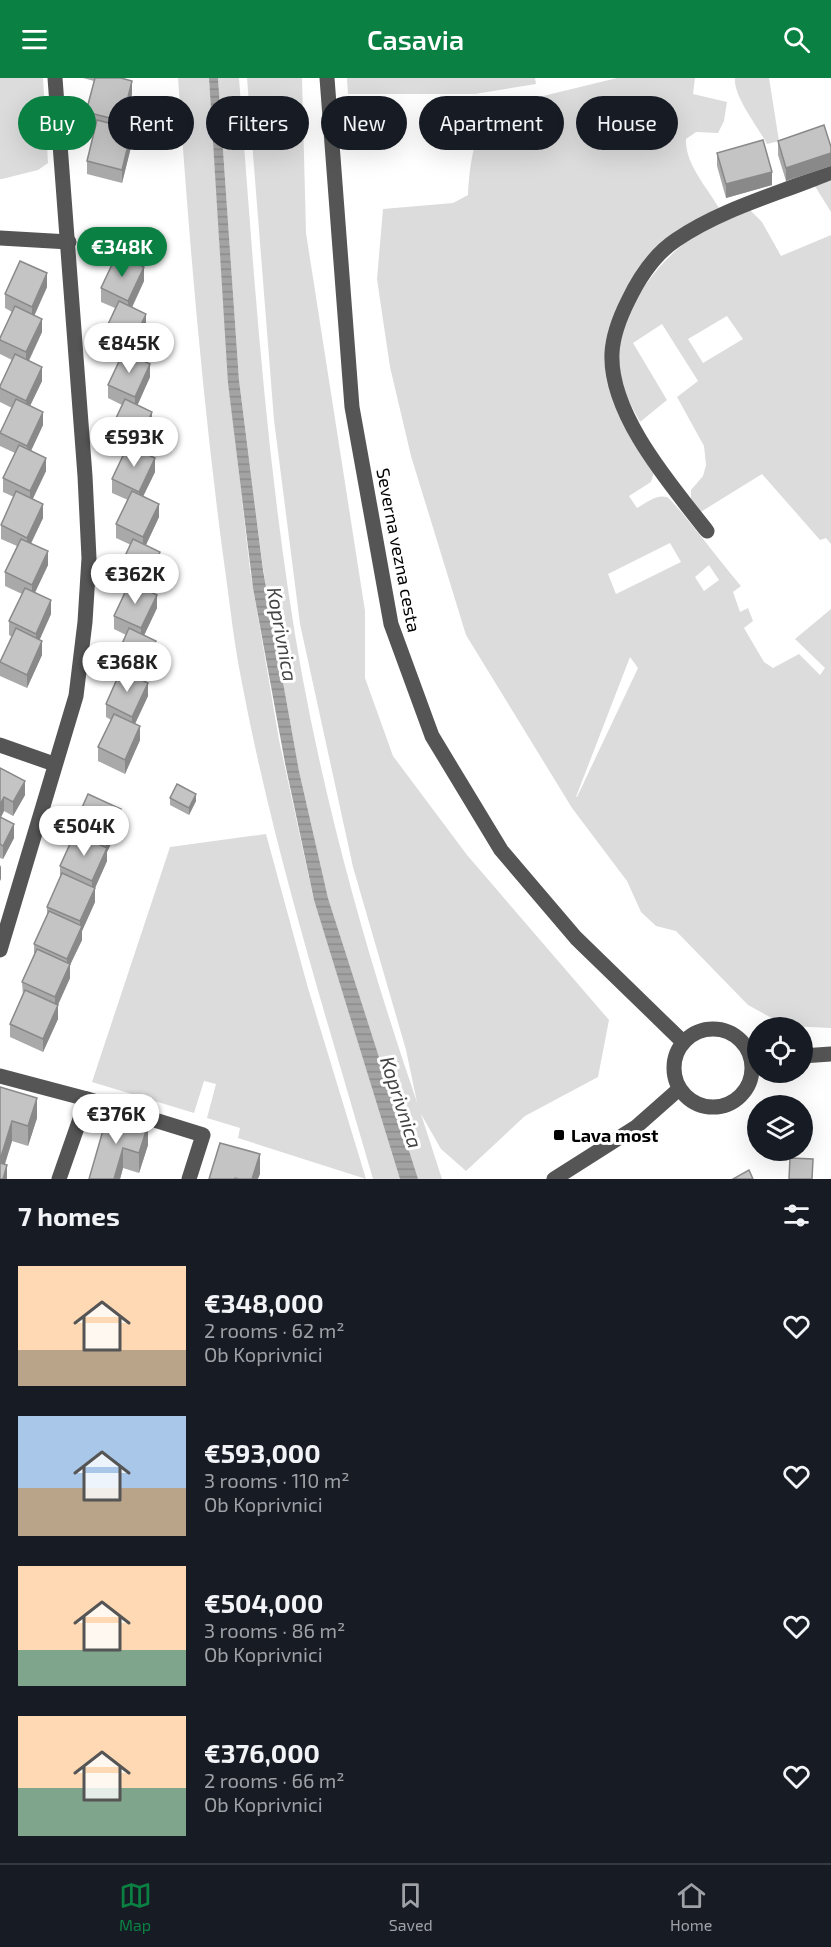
<!DOCTYPE html>
<meta charset="utf-8">
<style>
body{margin:0;font-family:"Exo 2",sans-serif;background:#242831;color:#f1f3f6;height:100vh;display:flex;flex-direction:column;font-size:22px;white-space:nowrap}
*{box-sizing:border-box;margin:0}
p{font-size:20px;color:#9ea1a6}
.icon{flex:none;width:33px;height:33px;fill:none;stroke:currentColor;stroke-width:2;stroke-linecap:round;stroke-linejoin:round}
.map{position:relative;height:1101px;overflow:hidden}
.side{display:flex;flex-direction:column;background:#171b24;flex:1}
.side>*{flex:none}
.guide{position:absolute;left:18px;top:18px;width:795px;height:54px;display:flex;gap:12px}
.fabs{position:absolute;left:747px;top:939px;display:grid;gap:12px}
.fabs a{display:grid;place-items:center;width:66px;height:66px;border-radius:50%;background:#171b24;box-shadow:0 6px 24px #0002;font-size:30px}
.price{position:absolute;translate:-50% -51px;padding:0 14px;border-radius:21px;background:#fff;color:#222;font-size:20px;line-height:39px;filter:drop-shadow(0 2px 3px #0008)}
.price::after{content:'';position:absolute;left:50%;top:36px;width:18px;height:14px;margin-left:-9px;background:inherit;clip-path:polygon(0 0,100% 0,50% 100%)}
.price.on{background:#0b8043;color:#fff}
ul{padding:0;list-style:none}
li{display:flex;align-items:center;gap:18px;height:150px;padding:0 18px}
li span{display:grid;place-items:center;flex:none;width:168px;height:120px;border-radius:0px;color:#555}
li>.icon{margin-inline-start:auto}
span .icon{width:72px;height:72px;fill:#fffc;stroke-width:1}
li b{font-size:26px}
h2{display:flex;justify-content:space-between;align-items:center;height:72px;padding:0 18px;font-size:26px}
.pill{padding:0 21px;border-radius:27px;background:#171b24;box-shadow:0 6px 24px #0002;font-size:21px;line-height:54px}
.pill.on{background:#0b8043;color:#fff}
header{display:flex;justify-content:space-between;align-items:center;height:78px;padding:0 18px;background:#0b8043;color:#fff;font-size:27px;font-weight:600}
.tab-bar{display:flex;justify-content:space-around;align-items:center;height:84px;border-top:2px solid #363941;background:#171b24;font-size:16px;color:#9ea1a6}
.tab-bar a{display:grid;justify-items:center;gap:3px}
.tab-bar .on{color:#0b8043}
.map>svg:first-child{display:block}
.grass{fill:#dcdcdc;fill-rule:evenodd}
.water{fill:url(#water-rules)}
.lines{fill:none;stroke-linecap:round;stroke-linejoin:round}
.minor{stroke:#555;stroke-width:15}
.wall{fill:#a9a9a9}
.shaded-wall{fill:#898989}
.building{fill:#c4c4c4;stroke:#898989;stroke-width:1.5}
.poi-dot{fill:#000;stroke:#fff;stroke-width:2}
.labels{text-anchor:middle;dominant-baseline:central;stroke-width:6;stroke-linejoin:round;paint-order:stroke}
.street-label{font-size:18px;fill:#000;stroke:#fff}
.poi-label{font-size:18px;font-weight:bold;fill:#000;stroke:#fff;text-anchor:start}
.water-label{font-size:20px;font-style:italic;fill:#444;stroke:#fff}
</style>
<header><svg class="icon" aria-label="menu" viewBox="0 0 24 24"><path d="M4 6h16M4 12h16M4 18h16"/></svg>Casavia<svg class="icon" aria-label="search" viewBox="0 0 24 24"><circle cx="10" cy="10" r="6"/><path d="M15 15l6 6"/></svg></header>
<div class="map">
<svg width="831" height="1101" viewBox="0 0 831 1101">
<defs>
<pattern id="water-rules" width="6" height="5" patternUnits="userSpaceOnUse" patternTransform="scale(1.5)"><rect width="6" height="5" fill="#a3a3a3"/><path d="M0 2.5h6" fill="none" stroke="#8b8b8b"/></pattern>
</defs>
<rect width="100%" height="100%" fill="#fff"/>
<g class="grass">
<polygon points="0,0 43,0 48,85 38,92 2,101 0,101"/>
<path d="M 178,0 L 209,0 L 229,308 L 250,492 L 279,662 L 313,818 L 400,1101 L 373,1101 C 325,935 273,770 241,600 C 233,559 229,518 223,477 C 202,318 189,160 178,0 Z"/>
<path d="M 218,0 L 239,0 C 252,171 263,342 288,511 C 313,685 360,858 417,1024 L 406,972 L 353,789 L 300,546 L 274,342 L 247,0 L 302,0 L 306,155 L 365,533 L 365,600 L 393,678 L 467,777 L 609,942 L 598,999 L 525,1038 L 466,1093 L 441,1071 L 421,1036 L 442,1101 L 417,1101 L 328,820 L 299,693 L 276,565 L 263,490 L 239,302 Z"/>
<polygon points="347,0 535,0 536,6 475,16 348,16"/>
<path d="M 617,0 L 695,0 L 693,16 L 727,24 L 724,43 L 718,55 L 696,54 L 686,61 C 685,86 707,109 719,130 L 657,176 L 608,274 L 655,391 L 651,404 L 629,418 L 637,430 C 646,425 656,416 667,419 C 673,421 730,496 741,508 L 733,514 L 740,534 L 748,530 L 753,543 L 744,550 L 764,584 L 773,590 L 799,576 L 820,597 L 825,590 L 795,561 L 831,531 L 831,950 L 786,948 L 748,927 L 676,853 L 656,848 L 641,834 L 627,803 L 572,730 L 466,557 L 411,378 L 390,289 L 377,201 L 383,131 L 453,125 L 468,117 C 469,96 473,45 495,36 C 516,27 523,44 539,19 ZM 670,465 L 681,484 L 616,516 L 608,496 ZM 709,487 L 719,502 L 704,513 L 695,499 ZM 630,579 L 638,590 L 577,719 L 576,719 Z"/>
<path d="M 735,0 L 769,0 L 779,63 L 767,66 C 758,49 733,18 735,0 Z"/>
<polygon points="831,98 831,134 813,105"/>
<path d="M 749,131 L 762,144 L 781,178 L 831,157 L 831,466 L 826,460 L 820,462 L 762,396 L 699,435 L 691,420 L 691,412 L 703,398 L 706,387 L 704,368 L 677,319 L 698,303 L 662,246 L 633,265 L 667,322 L 640,344 C 633,330 622,313 620,297 C 611,245 653,185 695,158 C 711,147 731,140 749,131 ZM 727,238 L 743,261 L 703,285 L 688,261 Z"/>
<polygon points="266,756 308,910 366,1101 238,1060 240,1050 207,1040 216,1006 204,1003 194,1035 92,1004 170,769"/>
</g>
<polygon class="water" points="209,0 218,0 239,302 263,492 276,565 299,693 328,820 418,1101 400,1101 314,822 285,685 253,510 228,305"/>
<g class="lines">
<g class="minor">
<polyline points="327,0 352,329 391,546 432,658 501,772 576,860 683,964"/>
<polyline points="0,160 69,164"/>
<path d="M 707,453 C 671,407 609,336 612,275 C 613,256 620,239 628,223 C 639,200 655,176 676,162 C 723,130 779,116 831,94"/>
<polyline points="0,667 54,686"/>
<polyline points="0,872 76,618 85,544 89,480 85,398 55,0"/>
<circle cx="713" cy="990" r="39"/>
<polyline points="802,978 831,976"/>
<polyline points="0,998 87,1021 203,1057 189,1101"/>
<polyline points="59,1101 87,1021"/>
<polyline points="554,1101 636,1049 679,1011"/>
</g>
</g>
<g class="wall">
<polygon points="83,0 121,0 132,16 124,49 132,65 122,105 87,96 87,83 95,50 86,48 86,34 94,3"/>
<polygon points="778,63 831,69 831,88 786,103 778,77"/>
<polygon points="717,75 772,107 726,120 717,88"/>
<polygon points="144,203 132,230 146,250 133,277 150,299 137,327 152,348 140,373 155,394 143,418 159,439 146,467 160,487 148,513 157,530 144,557 156,576 144,603 148,618 135,646 140,662 125,696 98,683 98,669 111,642 106,639 106,626 118,599 114,597 114,584 126,557 114,551 114,538 126,512 117,508 117,495 131,467 116,460 116,446 128,422 112,415 112,401 124,376 109,369 109,355 122,327 108,320 108,307 121,279 103,271 103,257 115,230 101,224 101,210"/>
<polygon points="47,209 34,237 42,254 29,283 42,303 30,328 43,347 31,373 46,393 32,421 43,440 31,466 48,487 35,514 51,536 39,562 42,577 27,610 0,598 0,584 12,559 9,557 9,543 22,516 5,508 5,494 17,468 1,461 1,447 14,419 3,414 3,400 15,375 0,368 0,355 12,330 0,324 0,308 12,282 0,276 0,262 12,234 5,230 5,216"/>
<polygon points="0,690 25,717 13,738 4,733 1,739 14,760 3,781 0,780"/>
<polygon points="170,720 196,723 189,737 170,727"/>
<polygon points="121,745 107,774 107,783 95,810 95,824 82,853 82,862 70,887 70,900 58,927 58,941 43,974 10,959 10,946 23,918 22,904 34,879 34,866 47,838 47,829 60,801 60,788 73,759 73,750"/>
<polygon points="0,1009 37,1040 28,1068 12,1063 5,1086 7,1101 0,1101"/>
<polygon points="108,1035 148,1067 139,1095 123,1090 120,1101 89,1101"/>
</g>
<g class="shaded-wall">
<polygon points="132,3 132,16 122,57 122,43"/>
<polygon points="132,51 132,65 122,105 122,92"/>
<polygon points="831,75 831,88 786,103 786,90"/>
<polygon points="772,94 772,107 726,120 726,106"/>
<polygon points="144,189 144,203 128,237 128,223"/>
<polygon points="47,195 47,209 32,243 32,229"/>
<polygon points="146,236 146,250 130,283 130,270"/>
<polygon points="42,241 42,254 26,288 26,274"/>
<polygon points="150,286 150,299 135,333 135,319"/>
<polygon points="42,289 42,303 26,336 26,323"/>
<polygon points="43,334 43,347 27,381 27,368"/>
<polygon points="152,334 152,348 136,381 136,368"/>
<polygon points="46,380 46,393 30,427 30,413"/>
<polygon points="155,380 155,394 139,427 139,414"/>
<polygon points="43,426 43,440 27,473 27,460"/>
<polygon points="159,426 159,439 143,473 143,459"/>
<polygon points="48,473 48,487 32,521 32,507"/>
<polygon points="160,474 160,487 144,521 144,507"/>
<polygon points="157,517 157,530 141,564 141,550"/>
<polygon points="51,522 51,536 36,570 36,556"/>
<polygon points="42,563 42,577 27,610 27,597"/>
<polygon points="156,563 156,576 140,610 140,596"/>
<polygon points="148,605 148,618 132,652 132,639"/>
<polygon points="140,648 140,662 125,696 125,682"/>
<polygon points="25,703 25,717 13,738 13,724"/>
<polygon points="196,716 196,723 189,737 189,730"/>
<polygon points="4,719 4,733 0,741 0,727"/>
<polygon points="121,731 121,745 107,774 107,783 95,810 95,824 82,853 82,862 70,887 70,900 55,933 55,919 67,894 67,881 80,852 80,843 92,816 92,803 106,773 106,764"/>
<polygon points="14,746 14,760 3,781 3,768"/>
<polygon points="1,787 1,801 0,803 0,789"/>
<polygon points="58,927 58,941 43,974 43,961"/>
<polygon points="37,1020 37,1040 28,1068 28,1048"/>
<polygon points="12,1043 12,1063 0,1101 0,1082"/>
<polygon points="148,1047 148,1067 139,1095 139,1075"/>
<polygon points="123,1070 123,1090 120,1101 114,1101"/>
<polygon points="260,1076 260,1096 258,1101 252,1101"/>
<polygon points="7,1087 7,1101 3,1101"/>
</g>
<g class="building">
<polygon points="95,0 121,0 132,3 122,43 86,34"/>
<polygon points="97,42 132,51 122,92 87,83"/>
<polygon points="824,47 831,69 831,75 786,90 778,63"/>
<polygon points="763,62 772,94 726,106 717,75"/>
<polygon points="117,176 144,189 128,223 101,210"/>
<polygon points="20,183 47,195 32,229 5,216"/>
<polygon points="119,223 146,236 130,270 103,257"/>
<polygon points="15,228 42,241 26,274 0,262 0,260"/>
<polygon points="124,273 150,286 135,319 108,307"/>
<polygon points="15,276 42,289 26,323 0,310 0,308"/>
<polygon points="16,321 43,334 27,368 0,355"/>
<polygon points="125,321 152,334 136,368 109,355"/>
<polygon points="19,367 46,380 30,413 3,400"/>
<polygon points="128,367 155,380 139,414 112,401"/>
<polygon points="16,413 43,426 27,460 1,447"/>
<polygon points="132,413 159,426 143,459 116,446"/>
<polygon points="21,461 48,473 32,507 5,494"/>
<polygon points="133,461 160,474 144,507 117,495"/>
<polygon points="130,504 157,517 141,550 114,538"/>
<polygon points="25,510 51,522 36,556 9,543"/>
<polygon points="16,550 42,563 27,597 0,584"/>
<polygon points="129,550 156,563 140,596 114,584"/>
<polygon points="121,592 148,605 132,639 106,626"/>
<polygon points="114,636 140,648 125,682 98,669"/>
<polygon points="0,690 25,703 13,724 4,719 0,727"/>
<polygon points="177,706 196,716 189,730 170,720"/>
<polygon points="88,716 121,731 106,764 73,750"/>
<polygon points="0,739 14,746 3,768 0,766"/>
<polygon points="75,755 107,770 92,803 60,788"/>
<polygon points="62,795 95,810 80,843 47,829"/>
<polygon points="49,833 82,848 67,881 34,866"/>
<polygon points="37,871 70,886 55,919 22,904"/>
<polygon points="25,912 58,927 43,961 10,946"/>
<polygon points="0,1009 37,1020 28,1048 12,1043 0,1082"/>
<polygon points="108,1035 148,1047 139,1075 123,1070 114,1101 89,1101"/>
<polygon points="220,1065 260,1076 252,1101 239,1101 235,1100 234,1101 209,1101"/>
<polygon points="790,1080 813,1081 812,1101 789,1101"/>
<polygon points="0,1085 7,1087 3,1101 0,1101"/>
<polygon points="749,1092 753,1101 733,1101"/>
</g>
<rect class="poi-dot" x="553" y="1051" width="12" height="12" rx="3"/>
<g class="labels">
<g class="street-label">
<text transform="translate(399 472) rotate(79)">Severna vezna cesta</text>
</g>
<g class="poi-label">
<text x="571" y="1057">Lava most</text>
</g>
<g class="water-label">
<text transform="translate(283 556) rotate(80)">Koprivnica</text>
<text transform="translate(402 1024) rotate(72)">Koprivnica</text>
</g>
</g>
</svg>
<div class="fabs">
<a><svg class="icon" aria-label="locate" viewBox="0 0 24 24"><circle cx="12" cy="12" r="6"/><path d="M12 2v4M12 18v4M2 12h4M18 12h4"/></svg></a>
<a><svg class="icon" aria-label="layers" viewBox="0 0 24 24"><path d="M12 4l9 5-9 5-9-5zM3 14l9 5 9-5"/></svg></a>
</div>
<b class="price on" style="left:122px;top:200px">€348K</b>
<b class="price" style="left:129px;top:296px">€845K</b>
<b class="price" style="left:134px;top:390px">€593K</b>
<b class="price" style="left:135px;top:527px">€362K</b>
<b class="price" style="left:127px;top:615px">€368K</b>
<b class="price" style="left:84px;top:779px">€504K</b>
<b class="price" style="left:116px;top:1067px">€376K</b>
<div class="guide">
<a class="pill on">Buy</a>
<a class="pill">Rent</a>
<a class="pill">Filters</a>
<a class="pill">New</a>
<a class="pill">Apartment</a>
<a class="pill">House</a>
</div>
</div>
<section class="side">
<h2>7 homes<svg class="icon" aria-label="filters" viewBox="0 0 24 24"><path d="M4 7h16M4 17h16"/><circle cx="9" cy="7" r="2"/><circle cx="15" cy="17" r="2"/></svg></h2>
<ul>
<li><span style="background:linear-gradient(#ffd9b3 70%,#b9a48a 0)"><svg class="icon" aria-label="home" viewBox="0 0 24 24"><path d="M3 11l9-7 9 7M6 9v11h12V9"/></svg></span><div><b>€348,000</b><p>2 rooms · 62 m²</p><p>Ob Koprivnici</p></div><svg class="icon" aria-label="heart" viewBox="0 0 24 24"><path d="M12 20l-8-8c-3-5 5-10 8-4 3-6 11-1 8 4z"/></svg></li>
<li><span style="background:linear-gradient(#a9c7e8 60%,#b9a48a 0)"><svg class="icon" aria-label="home" viewBox="0 0 24 24"><path d="M3 11l9-7 9 7M6 9v11h12V9"/></svg></span><div><b>€593,000</b><p>3 rooms · 110 m²</p><p>Ob Koprivnici</p></div><svg class="icon" aria-label="heart" viewBox="0 0 24 24"><path d="M12 20l-8-8c-3-5 5-10 8-4 3-6 11-1 8 4z"/></svg></li>
<li><span style="background:linear-gradient(#ffd9b3 70%,#7fa58c 0)"><svg class="icon" aria-label="home" viewBox="0 0 24 24"><path d="M3 11l9-7 9 7M6 9v11h12V9"/></svg></span><div><b>€504,000</b><p>3 rooms · 86 m²</p><p>Ob Koprivnici</p></div><svg class="icon" aria-label="heart" viewBox="0 0 24 24"><path d="M12 20l-8-8c-3-5 5-10 8-4 3-6 11-1 8 4z"/></svg></li>
<li><span style="background:linear-gradient(#ffd9b3 60%,#7fa58c 0)"><svg class="icon" aria-label="home" viewBox="0 0 24 24"><path d="M3 11l9-7 9 7M6 9v11h12V9"/></svg></span><div><b>€376,000</b><p>2 rooms · 66 m²</p><p>Ob Koprivnici</p></div><svg class="icon" aria-label="heart" viewBox="0 0 24 24"><path d="M12 20l-8-8c-3-5 5-10 8-4 3-6 11-1 8 4z"/></svg></li>
</ul>
</section>
<nav class="tab-bar">
<a class="on"><svg class="icon" aria-label="map" viewBox="0 0 24 24"><path d="M3 6l6-2 6 2 6-2v14l-6 2-6-2-6 2zM9 4v14M15 6v14"/></svg>Map</a>
<a><svg class="icon" aria-label="saved" viewBox="0 0 24 24"><path d="M7 4h10v16l-5-4-5 4z"/></svg>Saved</a>
<a><svg class="icon" aria-label="home" viewBox="0 0 24 24"><path d="M3 11l9-7 9 7M6 9v11h12V9"/></svg>Home</a>
</nav>
